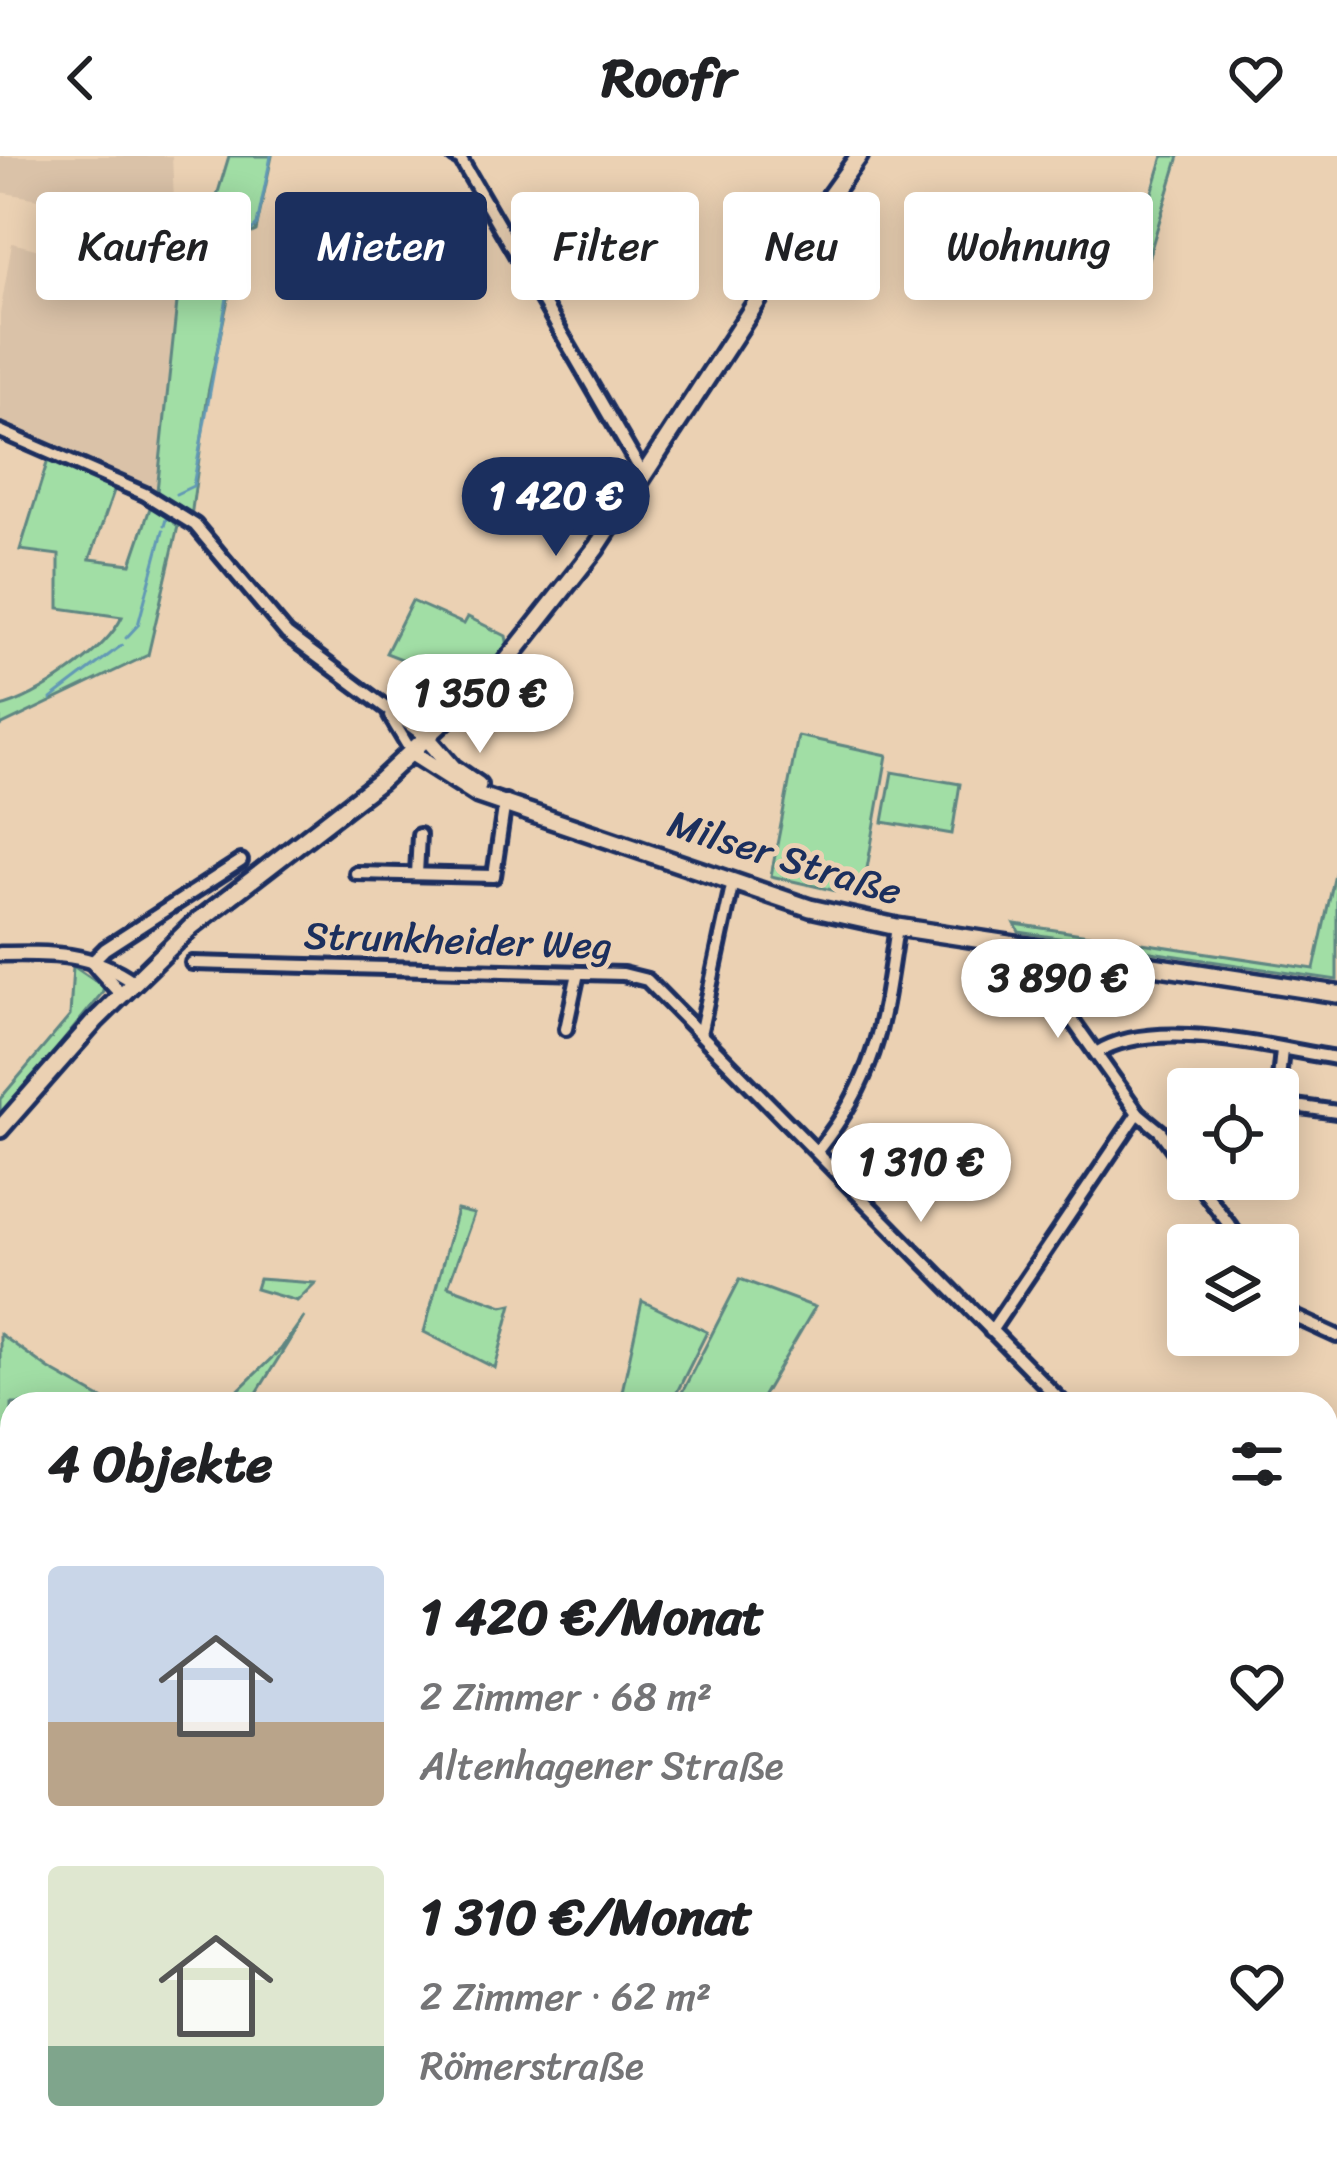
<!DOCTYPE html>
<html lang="de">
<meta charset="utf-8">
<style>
body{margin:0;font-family:Sriracha,sans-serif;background:#f2f2f2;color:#202124;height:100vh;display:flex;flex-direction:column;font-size:45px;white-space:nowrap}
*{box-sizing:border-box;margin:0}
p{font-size:39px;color:#757577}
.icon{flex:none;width:66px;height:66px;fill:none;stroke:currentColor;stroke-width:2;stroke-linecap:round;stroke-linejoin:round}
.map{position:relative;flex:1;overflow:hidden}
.sheet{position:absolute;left:0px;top:1236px;width:1338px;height:771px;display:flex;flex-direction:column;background:#fff;border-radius:36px 36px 0 0;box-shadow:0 6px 30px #0003}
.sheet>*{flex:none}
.top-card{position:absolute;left:36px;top:36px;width:1266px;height:108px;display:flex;gap:24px}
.fabs{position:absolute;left:1167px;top:912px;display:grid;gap:24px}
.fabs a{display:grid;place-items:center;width:132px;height:132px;border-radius:12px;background:#fff;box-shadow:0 6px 30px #0003;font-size:60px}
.price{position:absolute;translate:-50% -102px;padding:0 27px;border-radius:42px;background:#fff;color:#222;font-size:39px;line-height:78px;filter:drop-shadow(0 3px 6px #0008)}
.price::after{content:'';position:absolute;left:50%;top:72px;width:36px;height:27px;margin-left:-18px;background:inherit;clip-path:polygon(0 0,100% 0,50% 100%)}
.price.current{background:#1b2f5e;color:#fff}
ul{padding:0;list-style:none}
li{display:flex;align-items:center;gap:36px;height:300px;padding:0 48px}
li span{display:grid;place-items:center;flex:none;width:336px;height:240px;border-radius:12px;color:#555}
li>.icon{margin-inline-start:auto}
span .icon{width:144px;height:144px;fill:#fffc;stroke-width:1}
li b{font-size:51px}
h2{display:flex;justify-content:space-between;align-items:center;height:144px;padding:0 48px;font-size:51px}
.chip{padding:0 42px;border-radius:12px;background:#fff;box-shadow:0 6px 30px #0003;font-size:42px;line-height:108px}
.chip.current{background:#1b2f5e;color:#fff}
header{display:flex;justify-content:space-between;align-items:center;height:156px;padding:0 48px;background:#fff;font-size:54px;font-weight:800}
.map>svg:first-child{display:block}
.built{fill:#dac2a8}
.green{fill:#a1dea5;stroke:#5e8682;stroke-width:3}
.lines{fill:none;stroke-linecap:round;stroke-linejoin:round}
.stream{stroke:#6299b5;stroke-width:3}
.minor-casing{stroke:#1b2f5e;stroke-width:20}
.tertiary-casing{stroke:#1b2f5e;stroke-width:21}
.secondary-casing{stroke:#1b2f5e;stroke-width:24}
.minor{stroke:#ebd1b3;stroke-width:10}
.tertiary{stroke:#ebd1b3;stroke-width:12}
.secondary{stroke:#ebd1b3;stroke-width:15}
.labels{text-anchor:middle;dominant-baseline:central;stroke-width:10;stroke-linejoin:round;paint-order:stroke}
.street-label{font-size:39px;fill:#1b2f5e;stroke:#ebd1b3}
</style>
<header><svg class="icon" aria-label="back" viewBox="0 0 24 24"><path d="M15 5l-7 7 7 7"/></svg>Roofr<svg class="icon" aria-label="heart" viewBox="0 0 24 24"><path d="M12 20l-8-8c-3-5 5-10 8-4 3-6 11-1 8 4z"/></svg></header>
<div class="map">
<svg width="1337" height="2005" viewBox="0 0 1337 2005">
<rect width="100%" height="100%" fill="#ebd1b3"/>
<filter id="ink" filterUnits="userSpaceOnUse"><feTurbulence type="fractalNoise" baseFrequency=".00833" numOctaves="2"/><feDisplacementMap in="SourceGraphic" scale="24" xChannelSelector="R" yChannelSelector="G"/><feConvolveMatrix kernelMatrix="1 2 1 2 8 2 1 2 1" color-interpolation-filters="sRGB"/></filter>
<g filter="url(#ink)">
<polygon class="built" points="0,0 172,0 178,137 157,336 0,267 0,158 12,87 47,96 44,44 0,36"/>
<g class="green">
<polygon points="229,0 272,0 256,75 241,82 208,237 191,361 155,338 0,271 0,267 157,335 178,137 187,139"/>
<polygon points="1163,0 1179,0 1139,133 1128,117"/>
<path d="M 53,302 L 116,329 L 90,403 L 131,408 L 151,349 L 178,370 L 148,499 L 0,570 L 0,551 C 37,543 106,495 122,461 L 59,452 L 59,399 L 20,394 L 48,304 Z"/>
<polygon points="412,445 464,468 468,461 506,480 508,490 471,530 386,497"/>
<polygon points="798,580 887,599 862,741 771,720"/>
<polygon points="892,616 960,628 952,678 883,666"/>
<polygon points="1337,709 1337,824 1019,776 1015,768 1314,813"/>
<polygon points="73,810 104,831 102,837 0,963 0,943 70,860"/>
<polygon points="457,1054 474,1058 448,1130 503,1150 512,1148 495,1212 424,1176"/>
<polygon points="259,1123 315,1127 297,1145 256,1133"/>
<polygon points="740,1123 815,1151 758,1248 676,1248"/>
<polygon points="642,1145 707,1176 671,1248 621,1240"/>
<polygon points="304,1161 250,1248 224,1248 281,1193"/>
<polygon points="0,1178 49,1213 111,1248 12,1248 12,1722 0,1700"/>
<polygon points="179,1995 349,1995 351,2005 178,2005"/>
<polygon points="469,1995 523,1995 528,2005 472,2005"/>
</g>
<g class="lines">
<g class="stream">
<polyline points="176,338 193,330 232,114 240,85 257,69 271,0"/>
<polyline points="164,370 167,360"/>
<polyline points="126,482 138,469 163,375"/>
<polyline points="51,543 122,489"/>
<polyline points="0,1641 12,1647"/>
<polyline points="221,2005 222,1995"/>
</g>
<g class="minor-casing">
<g id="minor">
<polyline points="454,0 461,4 644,320"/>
<polyline points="0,275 145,338 195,369 287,478 428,583"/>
<polyline points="390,560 412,597"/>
<polyline points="356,717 494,720 505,645"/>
<polyline points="417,718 419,679"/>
<polyline points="1048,794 1044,816 1048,830 1138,957 1160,975 1188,1014"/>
<polyline points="92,806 105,793 241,705"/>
<polyline points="192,807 623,818 647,824 1064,1248"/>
<polyline points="566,873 578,817"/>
<polyline points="701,874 733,725"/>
<path d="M 1096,897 C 1155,860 1270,892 1337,902"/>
<polyline points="1278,933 1282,894"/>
<polyline points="1278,941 1288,949 1337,956"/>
<path d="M 818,994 C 879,918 883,864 897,771"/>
<polyline points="1195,1023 1244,1089"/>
<polyline points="1278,1153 1337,1180"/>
<polyline points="991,1175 1138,957"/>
<polyline points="1326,1416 1337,1420"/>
<polyline points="1326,1882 1337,1806"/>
<polyline points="1326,1951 1337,1953"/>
</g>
</g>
<g class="tertiary-casing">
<g id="tertiary">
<path d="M 0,798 C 50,797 91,796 133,826"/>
<polyline points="93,807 121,838"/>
<polyline points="1326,1797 1337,1798"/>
<polyline points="27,2005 51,1995"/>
</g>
</g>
<g class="secondary-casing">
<g id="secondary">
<polyline points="428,583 453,612 478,629"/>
<polyline points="412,597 478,639 810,752 897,771 1337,838"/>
<polyline points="0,973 95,865 192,770 380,625 502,511 596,392 784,104 859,0"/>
</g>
</g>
<use href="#minor" class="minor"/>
<use href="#tertiary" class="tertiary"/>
<use href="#secondary" class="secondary"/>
</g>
</g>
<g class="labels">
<g class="street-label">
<text transform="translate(785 701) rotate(17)">Milser Straße</text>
<text transform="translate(458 784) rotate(2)">Strunkheider Weg</text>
</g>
</g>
</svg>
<div class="fabs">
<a><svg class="icon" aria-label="locate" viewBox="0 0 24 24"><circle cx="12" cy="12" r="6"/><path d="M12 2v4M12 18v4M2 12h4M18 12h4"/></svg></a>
<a><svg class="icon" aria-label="layers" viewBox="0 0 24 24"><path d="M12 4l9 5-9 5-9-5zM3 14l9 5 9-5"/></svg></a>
</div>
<b class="price current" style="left:556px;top:403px">1 420 €</b>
<b class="price" style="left:480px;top:600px">1 350 €</b>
<b class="price" style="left:1058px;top:885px">3 890 €</b>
<b class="price" style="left:921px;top:1069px">1 310 €</b>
<div class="top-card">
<a class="chip">Kaufen</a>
<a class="chip current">Mieten</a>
<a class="chip">Filter</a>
<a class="chip">Neu</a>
<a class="chip">Wohnung</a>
</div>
<section class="sheet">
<h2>4 Objekte<svg class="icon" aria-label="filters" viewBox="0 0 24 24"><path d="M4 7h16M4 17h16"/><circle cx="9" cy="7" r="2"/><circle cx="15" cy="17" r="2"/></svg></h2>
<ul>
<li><span style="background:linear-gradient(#c9d6e8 65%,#b9a48a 0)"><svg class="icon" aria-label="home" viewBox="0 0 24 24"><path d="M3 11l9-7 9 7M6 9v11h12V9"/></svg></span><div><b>1 420 €/Monat</b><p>2 Zimmer · 68 m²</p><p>Altenhagener Straße</p></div><svg class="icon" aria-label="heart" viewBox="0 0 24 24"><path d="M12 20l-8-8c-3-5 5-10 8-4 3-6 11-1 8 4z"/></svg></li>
<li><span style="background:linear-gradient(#dfe7d0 75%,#7fa58c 0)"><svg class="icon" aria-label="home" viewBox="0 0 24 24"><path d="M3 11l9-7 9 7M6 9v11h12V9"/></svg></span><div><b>1 310 €/Monat</b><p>2 Zimmer · 62 m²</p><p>Römerstraße</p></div><svg class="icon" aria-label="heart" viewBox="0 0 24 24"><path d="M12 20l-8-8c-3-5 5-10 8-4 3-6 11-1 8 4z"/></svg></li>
</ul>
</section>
</div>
